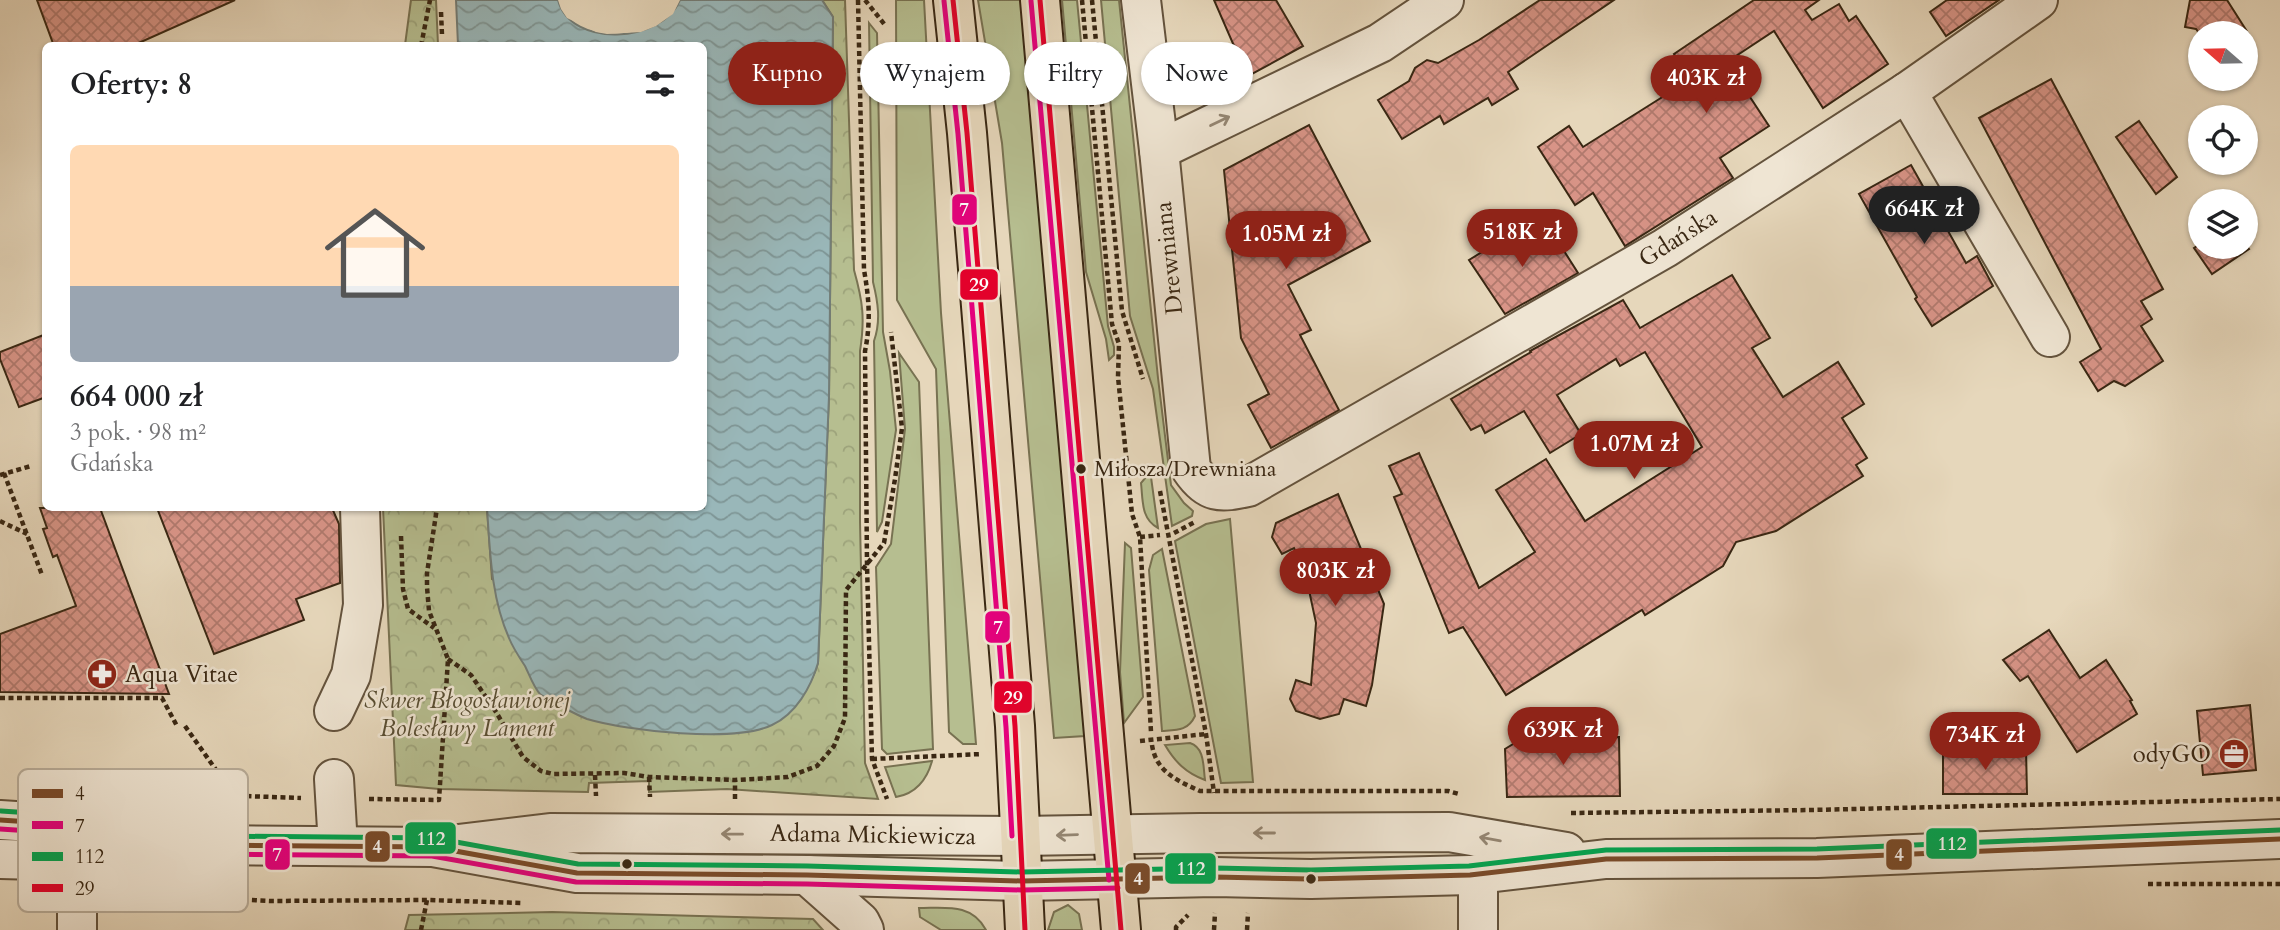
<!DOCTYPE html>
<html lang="pl">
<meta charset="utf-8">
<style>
body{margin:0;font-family:Cardo,serif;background:#f2f2f2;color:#202124;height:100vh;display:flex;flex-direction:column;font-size:26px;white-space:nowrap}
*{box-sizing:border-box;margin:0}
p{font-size:23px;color:#757577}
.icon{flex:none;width:38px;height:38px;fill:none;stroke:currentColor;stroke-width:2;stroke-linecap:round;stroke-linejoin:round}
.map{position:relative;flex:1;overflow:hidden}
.panel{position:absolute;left:42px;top:42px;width:665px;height:469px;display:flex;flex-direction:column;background:#fff;border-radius:10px;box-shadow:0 2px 5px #0004}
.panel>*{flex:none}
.banner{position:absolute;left:728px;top:42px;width:665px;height:63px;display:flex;gap:14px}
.needle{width:46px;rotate:290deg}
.controls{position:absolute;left:2188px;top:21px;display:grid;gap:14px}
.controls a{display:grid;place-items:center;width:70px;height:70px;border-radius:50%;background:#fff;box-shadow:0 2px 5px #0004;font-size:35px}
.price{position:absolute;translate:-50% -60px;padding:0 16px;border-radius:24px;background:#8f2418;color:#fff;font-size:23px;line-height:46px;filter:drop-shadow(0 2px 4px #0008)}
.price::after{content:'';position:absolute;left:50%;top:42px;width:21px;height:16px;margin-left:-10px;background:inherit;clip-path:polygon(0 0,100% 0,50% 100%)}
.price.current{background:#222;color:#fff}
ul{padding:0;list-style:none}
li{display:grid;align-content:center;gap:14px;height:371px;padding:0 28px}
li+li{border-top:2px solid #e0e0e0}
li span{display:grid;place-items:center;height:217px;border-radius:10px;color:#555}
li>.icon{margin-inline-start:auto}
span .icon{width:126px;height:126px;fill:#fffc;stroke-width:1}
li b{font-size:30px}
h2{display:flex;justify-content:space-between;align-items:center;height:84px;padding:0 28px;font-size:30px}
.pill{padding:0 24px;border-radius:32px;background:#fff;box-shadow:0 2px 5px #0004;font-size:24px;line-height:63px}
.pill.current{background:#8f2418;color:#fff}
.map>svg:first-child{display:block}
.grass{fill:#b6be90;stroke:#787252;stroke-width:2}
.park{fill:url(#park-crowns);stroke:#787252;stroke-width:2}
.water{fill:url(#water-waves);stroke:#737d77;stroke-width:2}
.pier{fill:#e6d7bb}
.building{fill:url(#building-cross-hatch);stroke:#392713;stroke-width:2}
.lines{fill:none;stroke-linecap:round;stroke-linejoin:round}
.minor-casing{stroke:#64533d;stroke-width:42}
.major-casing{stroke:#392713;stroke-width:42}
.path{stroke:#392713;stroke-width:4.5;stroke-dasharray:5 3.5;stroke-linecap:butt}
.minor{stroke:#efe5d3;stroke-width:38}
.major{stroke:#e6d7bb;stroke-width:38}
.bus-1-casing{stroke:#efe5d3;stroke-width:10}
.bus-2-casing{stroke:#efe5d3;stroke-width:10}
.bus-3-casing{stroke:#efe5d3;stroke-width:10}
.bus-4-casing{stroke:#efe5d3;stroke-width:10}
.bus-1{stroke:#7a4b2a;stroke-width:5}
.bus-2{stroke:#e5007d;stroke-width:5}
.bus-3{stroke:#00a651;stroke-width:5}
.bus-4{stroke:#e4002b;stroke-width:5}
.oneway{stroke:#948673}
.bus-dot{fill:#392713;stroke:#efe5d3;stroke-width:2.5}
.labels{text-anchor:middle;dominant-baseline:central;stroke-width:5;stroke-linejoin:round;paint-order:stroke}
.bus-label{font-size:22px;fill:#392713;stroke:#efe5d3;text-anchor:start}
.street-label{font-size:24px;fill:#392713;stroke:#efe5d3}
.poi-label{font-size:24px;fill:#392713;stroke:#efe5d3;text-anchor:start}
.park-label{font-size:24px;font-style:italic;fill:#584d32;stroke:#efe5d3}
.key{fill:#efe5d3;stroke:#b8ac99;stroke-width:2}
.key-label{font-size:19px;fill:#392713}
.line-badge{stroke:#efe5d3;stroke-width:2.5}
.badge-label{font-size:19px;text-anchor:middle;font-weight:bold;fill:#fff}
</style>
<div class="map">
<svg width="2280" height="930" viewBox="0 0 2280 930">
<defs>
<pattern id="park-crowns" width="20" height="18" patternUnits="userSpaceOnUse" patternTransform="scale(1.75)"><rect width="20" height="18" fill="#b6be90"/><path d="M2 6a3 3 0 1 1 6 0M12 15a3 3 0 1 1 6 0" fill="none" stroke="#9da37b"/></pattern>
<pattern id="water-waves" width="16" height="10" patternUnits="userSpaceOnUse" patternTransform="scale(1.75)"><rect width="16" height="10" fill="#99b7b9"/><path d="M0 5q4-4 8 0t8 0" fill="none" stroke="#7e9595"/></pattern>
<pattern id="building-cross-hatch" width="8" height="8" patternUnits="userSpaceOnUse" patternTransform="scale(1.75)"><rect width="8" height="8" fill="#d89487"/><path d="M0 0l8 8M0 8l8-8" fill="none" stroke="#b0796d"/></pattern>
</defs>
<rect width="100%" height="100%" fill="#e6d7bb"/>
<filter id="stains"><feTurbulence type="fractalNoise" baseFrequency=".00286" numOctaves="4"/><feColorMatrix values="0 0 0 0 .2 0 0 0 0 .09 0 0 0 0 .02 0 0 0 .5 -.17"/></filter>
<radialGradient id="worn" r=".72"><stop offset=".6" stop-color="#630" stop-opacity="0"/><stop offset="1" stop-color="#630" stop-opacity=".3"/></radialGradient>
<g class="grass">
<polygon points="896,0 924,0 941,313 976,744 963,744 949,732 936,369 897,300"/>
<polygon points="978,0 1022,0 1085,736 1054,738 1002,143"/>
<polygon points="1062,0 1077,0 1108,326 1114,347 1114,355 1109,360 1106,339 1086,272"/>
<polygon points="1101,0 1119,0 1158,378 1171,485 1184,503 1193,511 1192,516 1172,526 1153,389 1130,316"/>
<path d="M 869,23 L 877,33 L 883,332 L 890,371 L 896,430 L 882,522 L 877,532 L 874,341 C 881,321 878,302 873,282 Z"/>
<polygon points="899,353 919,382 933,749 887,754 882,749 876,567 891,544 905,429"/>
<path d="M 1146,477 L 1151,477 L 1158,528 C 1141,519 1143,501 1141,483 Z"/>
<polygon points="1230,519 1253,782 1221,783 1175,541 1206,524"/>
<polygon points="1125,543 1131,548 1143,697 1124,723 1120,672"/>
<path d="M 1162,549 L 1195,716 C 1188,731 1177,730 1162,731 L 1149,570 L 1153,555 Z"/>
<path d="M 1190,743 C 1205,748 1203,766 1205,780 C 1186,773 1175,762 1165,745 Z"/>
<path d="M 932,761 C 927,780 915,794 896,797 L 885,767 Z"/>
<polygon points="1068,905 1079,914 1082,930 1048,930 1054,912"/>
<path d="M 919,908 C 946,908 972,903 986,930 L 941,930 L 920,917 Z"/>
</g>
<g class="park">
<polygon points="411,0 436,0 438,45 405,45"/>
<path d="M 822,0 L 845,0 L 854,270 C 863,302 865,319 860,351 L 860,521 L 865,763 L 878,799 L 727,789 L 649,792 L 649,781 L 589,783 L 588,792 L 439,789 L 396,785 L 383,508 L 487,508 L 492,579 L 784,717 C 800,699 811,686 818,663 L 829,396 L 833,17 Z"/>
<polygon points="552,912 813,919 823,930 405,930 409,915"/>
</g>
<path class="water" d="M 456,0 L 558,0 C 571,49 662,43 680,0 L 822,0 L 833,17 L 829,396 L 818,663 C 811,687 796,714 772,725 C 735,743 627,731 587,719 C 579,716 546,699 540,694 C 534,688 529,674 525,666 C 519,657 513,648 509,638 C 491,598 490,551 487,508 L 704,508 L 704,46 L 458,45 Z"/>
<polygon class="pier" points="558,0 562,0 570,16 578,22 608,31 640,28 654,23 670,11 677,0 680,0 673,14 656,26 641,32 607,34 596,32 567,18 561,9"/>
<g class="building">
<polygon points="37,0 235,0 132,46 54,46"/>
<polygon points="1214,0 1276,0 1303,46 1252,74 1244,60 1241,62"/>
<polygon points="1540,0 1614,0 1508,72 1518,89 1492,105 1488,98 1444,124 1440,116 1402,139 1378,100 1409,81 1415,68 1427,60 1438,63 1479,40"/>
<polygon points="1754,0 1819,0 1805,10 1812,20 1839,4 1849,21 1856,16 1888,64 1823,108 1774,31 1727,62 1769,126 1720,158 1733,178 1625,246 1593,193 1575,205 1538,147 1569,126 1583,147 1691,79 1674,54"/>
<polygon points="1947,0 1999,0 1946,36 1930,12"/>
<polygon points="2190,0 2227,0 2248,33 2199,33 2196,29 2185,27"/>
<polygon points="2051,79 2163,289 2141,301 2152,319 2141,326 2163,361 2125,386 2114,381 2098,391 2080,362 2101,349 1979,118"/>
<polygon points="2139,121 2177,177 2156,194 2116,137"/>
<polygon points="1309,125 1370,241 1288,285 1311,330 1300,335 1339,410 1271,448 1248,405 1269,394 1241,338 1224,170"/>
<polygon points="1911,165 1966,263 1977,256 1993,286 1932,326 1915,299 1917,297 1859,194"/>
<polygon points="1516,231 1526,248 1552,232 1578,273 1505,314 1469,260"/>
<polygon points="2200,244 2200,247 2245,247 2245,244 2249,249 2212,274 2194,248"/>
<polygon points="1732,275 1770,338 1752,348 1783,397 1838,362 1864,404 1842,418 1867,458 1856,465 1863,476 1776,531 1736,542 1723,566 1645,615 1642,610 1506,695 1463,627 1449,633 1394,497 1402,494 1389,466 1419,453 1479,588 1535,552 1496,490 1546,459 1585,521 1702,447 1645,352 1620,366 1616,359 1557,395 1581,434 1550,453 1524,411 1485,433 1481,425 1471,430 1451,399 1531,352 1530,351 1623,300 1640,328"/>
<polygon points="46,334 46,397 19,407 0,359 0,352"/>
<polygon points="1338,494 1384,604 1372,685 1366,706 1344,699 1339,714 1320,719 1296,711 1290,699 1296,680 1311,685 1316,623 1306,576 1294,548 1282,554 1272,537 1276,523"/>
<polygon points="40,508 100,508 169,694 0,692 0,634 76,606 57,555 53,557 43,529 47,528"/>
<polygon points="157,508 332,508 339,524 340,583 296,599 304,620 214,654"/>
<polygon points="2049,630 2080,678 2106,660 2132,700 2130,701 2137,714 2077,752 2028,676 2020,681 2003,660"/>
<polygon points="2250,705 2256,770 2203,775 2197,711"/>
<polygon points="1619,737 1620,796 1507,797 1505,749 1523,738"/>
<polygon points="2026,749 2027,794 1943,794 1943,750"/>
</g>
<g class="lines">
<g class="minor-casing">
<g id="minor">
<path d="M 1141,0 L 1159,150 L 1191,469 C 1208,494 1220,493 1248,487 L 1665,248 L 1907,92 L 2038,0"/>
<polyline points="1907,92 2050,337"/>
<polyline points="1159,150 1380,43 1444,0"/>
<polyline points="334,711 351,675 363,605 360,508"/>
<polyline points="334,779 338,846"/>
<polyline points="0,820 77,825 159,825 211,845"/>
<polyline points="77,835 77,930"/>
<polyline points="433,847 577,873 807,875 1022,881 1215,877 1311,879 1470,875 1606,859 1817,858 2280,839"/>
<polyline points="0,859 76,861 161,858 211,845 433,847 550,833 1021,836 1200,833 1449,832 1566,852"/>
<polyline points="807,875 860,922 864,930"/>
<polyline points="1478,930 1478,874"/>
</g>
</g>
<g class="major-casing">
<g id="major">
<polyline points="953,0 967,133 1015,726 1025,930"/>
<polyline points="1040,0 1121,930"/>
</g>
</g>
<g class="path">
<path d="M 858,0 L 864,270 C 869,298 871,322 865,351 L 867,564 L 872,759 L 887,799"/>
<polyline points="865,0 885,25"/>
<polyline points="1082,0 1112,324 1119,344 1118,377 1132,514 1140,537 1151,732"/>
<polyline points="1092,0 1122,311 1143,379"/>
<polyline points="441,12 442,35"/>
<polyline points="421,46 430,0"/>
<polyline points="4,473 42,575"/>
<polyline points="0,475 31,466"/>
<polyline points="1160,491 1206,734 1214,793"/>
<polyline points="0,521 27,534"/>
<polyline points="1174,533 1195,522"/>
<polyline points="401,536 403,589 408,609 434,628"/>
<polyline points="1140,537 1160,535"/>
<polyline points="448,659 471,675 496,712 523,757 541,771 553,774 624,773 649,777 735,780 788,777 817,766 834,746 845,718 846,590 884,543 895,479 902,428 891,332"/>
<polyline points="0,698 162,698 177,726"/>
<polyline points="185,726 233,794"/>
<polyline points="1140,741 1206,734"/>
<path d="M 1152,745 C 1156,772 1178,781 1200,791 L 1448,791 L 1459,794"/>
<polyline points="872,759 982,754"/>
<polyline points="595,775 596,796"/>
<polyline points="649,777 650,797"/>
<polyline points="187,794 301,798"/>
<polyline points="369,799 439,800 448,659 429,611 427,587 427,573 437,508"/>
<polyline points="735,799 735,780"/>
<polyline points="1571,813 1811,810 2280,799"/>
<polyline points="2148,884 2280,884"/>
<polyline points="167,896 270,901 427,900 522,903"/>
<polyline points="421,930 427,900"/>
<polyline points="1176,930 1176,927 1188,915"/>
<polyline points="1214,930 1215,913"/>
<polyline points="1247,930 1248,913"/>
</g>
<use href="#minor" class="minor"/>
<use href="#major" class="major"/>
<g class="bus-1-casing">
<polyline id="bus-1" points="0,820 77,825 159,825 211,845 433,847 577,873 807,875 1022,881 1215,877 1311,879 1470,875 1606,859 1817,858 2280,839"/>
</g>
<g class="bus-2-casing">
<g id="bus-2">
<polyline points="944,1 958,134 1006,727 1012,836"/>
<polyline points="1031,1 1109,880"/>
<polyline points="0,829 77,834 157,834 210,854 432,856 576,882 807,884 1022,890 1118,888"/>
</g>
</g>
<g class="bus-3-casing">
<polyline id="bus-3" points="1,811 77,816 160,816 213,836 434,838 578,864 807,866 1022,872 1215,868 1311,870 1469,866 1606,850 1817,849 2280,830"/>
</g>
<g class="bus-4-casing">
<g id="bus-4">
<polyline points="953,0 967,133 1015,726 1025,930"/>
<polyline points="1040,0 1121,930"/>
</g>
</g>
<use href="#bus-1" class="bus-1"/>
<use href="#bus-2" class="bus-2"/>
<use href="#bus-3" class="bus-3"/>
<use href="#bus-4" class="bus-4"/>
</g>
<defs><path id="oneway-shaft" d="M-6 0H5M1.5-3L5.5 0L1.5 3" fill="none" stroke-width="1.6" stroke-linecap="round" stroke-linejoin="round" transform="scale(1.75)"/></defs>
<g class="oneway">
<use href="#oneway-shaft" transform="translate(1220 121) rotate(-26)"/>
<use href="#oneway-shaft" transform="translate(1264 833) rotate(180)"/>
<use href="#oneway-shaft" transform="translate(732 834) rotate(-179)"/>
<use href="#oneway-shaft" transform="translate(1067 835) rotate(178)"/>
<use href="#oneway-shaft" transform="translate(1490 839) rotate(-170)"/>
</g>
<defs>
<g id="pharmacy-disc" transform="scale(1.575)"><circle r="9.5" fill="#8f2418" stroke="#efe5d3"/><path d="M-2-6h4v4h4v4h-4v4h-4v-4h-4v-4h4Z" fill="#fff"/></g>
<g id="office-disc" transform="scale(1.575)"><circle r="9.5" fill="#8f2418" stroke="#efe5d3"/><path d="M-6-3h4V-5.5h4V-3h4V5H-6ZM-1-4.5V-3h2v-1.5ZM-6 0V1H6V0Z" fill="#fff"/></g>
</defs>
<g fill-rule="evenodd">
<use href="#pharmacy-disc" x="102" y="674"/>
<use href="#office-disc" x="2234" y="754"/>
</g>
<g class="bus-dot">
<circle cx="1081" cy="469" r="6"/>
<circle cx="627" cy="864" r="6"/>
<circle cx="1311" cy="879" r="6"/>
</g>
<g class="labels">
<g class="bus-label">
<text x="1094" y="469">Miłosza/Drewniana</text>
</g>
<g class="street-label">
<text transform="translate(1678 238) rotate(-32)">Gdańska</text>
<text transform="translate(1169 258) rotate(-96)">Drewniana</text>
<text transform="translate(873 835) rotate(1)">Adama Mickiewicza</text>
</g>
<g class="poi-label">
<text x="125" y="674">Aqua Vitae</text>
<text x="2211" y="754" text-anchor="end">odyGO</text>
</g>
<g class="park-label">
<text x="467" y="700">Skwer Błogosławionej<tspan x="467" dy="28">Bolesławy Lament</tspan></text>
</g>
</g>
<rect x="18" y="769" width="230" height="143" rx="10" class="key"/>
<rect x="32" y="789" width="31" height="9" fill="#7a4b2a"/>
<rect x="32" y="821" width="31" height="8" fill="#e5007d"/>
<rect x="32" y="852" width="31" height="9" fill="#00a651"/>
<rect x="32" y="884" width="31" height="8" fill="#e4002b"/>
<g class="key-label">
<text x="75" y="800">4</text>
<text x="75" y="832">7</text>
<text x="75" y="863">112</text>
<text x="75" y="895">29</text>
</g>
<g class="line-badge">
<rect x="951" y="193" width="27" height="33" rx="7" fill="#e5007d"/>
<rect x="959" y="268" width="40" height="33" rx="7" fill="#e4002b"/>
<rect x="984" y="610" width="27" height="34" rx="7" fill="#e5007d"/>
<rect x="993" y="680" width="40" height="34" rx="7" fill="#e4002b"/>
<rect x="404" y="821" width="53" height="34" rx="7" fill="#00a651"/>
<rect x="1925" y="827" width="53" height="33" rx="7" fill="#00a651"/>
<rect x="364" y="830" width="27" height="33" rx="7" fill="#7a4b2a"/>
<rect x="264" y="838" width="27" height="33" rx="7" fill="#e5007d"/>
<rect x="1885" y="838" width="28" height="33" rx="7" fill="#7a4b2a"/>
<rect x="1164" y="852" width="53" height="33" rx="7" fill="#00a651"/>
<rect x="1124" y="862" width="27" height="33" rx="7" fill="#7a4b2a"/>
</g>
<g class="badge-label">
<text x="964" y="216">7</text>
<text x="979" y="291">29</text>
<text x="998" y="634">7</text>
<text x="1013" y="704">29</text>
<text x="431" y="845">112</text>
<text x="1952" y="850">112</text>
<text x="377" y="853">4</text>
<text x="277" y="861">7</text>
<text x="1899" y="861">4</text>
<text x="1191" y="875">112</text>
<text x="1138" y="885">4</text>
</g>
<rect width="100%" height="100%" filter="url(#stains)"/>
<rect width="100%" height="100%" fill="url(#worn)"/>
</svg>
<div class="controls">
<a><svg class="needle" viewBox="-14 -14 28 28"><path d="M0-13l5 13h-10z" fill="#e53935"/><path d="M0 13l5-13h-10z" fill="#757577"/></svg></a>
<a><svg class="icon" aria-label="locate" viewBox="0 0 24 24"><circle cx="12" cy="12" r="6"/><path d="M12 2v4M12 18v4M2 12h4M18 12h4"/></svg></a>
<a><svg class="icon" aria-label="layers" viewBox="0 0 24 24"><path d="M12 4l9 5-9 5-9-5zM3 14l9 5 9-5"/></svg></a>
</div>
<b class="price" style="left:1706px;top:115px">403K zł</b>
<b class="price current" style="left:1924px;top:246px">664K zł</b>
<b class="price" style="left:1522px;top:269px">518K zł</b>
<b class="price" style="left:1286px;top:271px">1.05M zł</b>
<b class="price" style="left:1634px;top:481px">1.07M zł</b>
<b class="price" style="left:1335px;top:608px">803K zł</b>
<b class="price" style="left:1563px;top:767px">639K zł</b>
<b class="price" style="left:1985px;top:772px">734K zł</b>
<div class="banner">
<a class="pill current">Kupno</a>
<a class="pill">Wynajem</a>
<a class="pill">Filtry</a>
<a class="pill">Nowe</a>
</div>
<section class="panel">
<h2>Oferty: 8<svg class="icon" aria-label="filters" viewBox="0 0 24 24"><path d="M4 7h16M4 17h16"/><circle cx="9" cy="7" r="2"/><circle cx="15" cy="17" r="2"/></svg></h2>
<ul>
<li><span style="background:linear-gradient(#ffd9b3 65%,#9aa5b1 0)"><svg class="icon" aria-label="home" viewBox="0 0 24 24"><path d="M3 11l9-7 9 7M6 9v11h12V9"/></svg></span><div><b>664 000 zł</b><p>3 pok. · 98 m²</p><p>Gdańska</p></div></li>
</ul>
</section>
</div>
